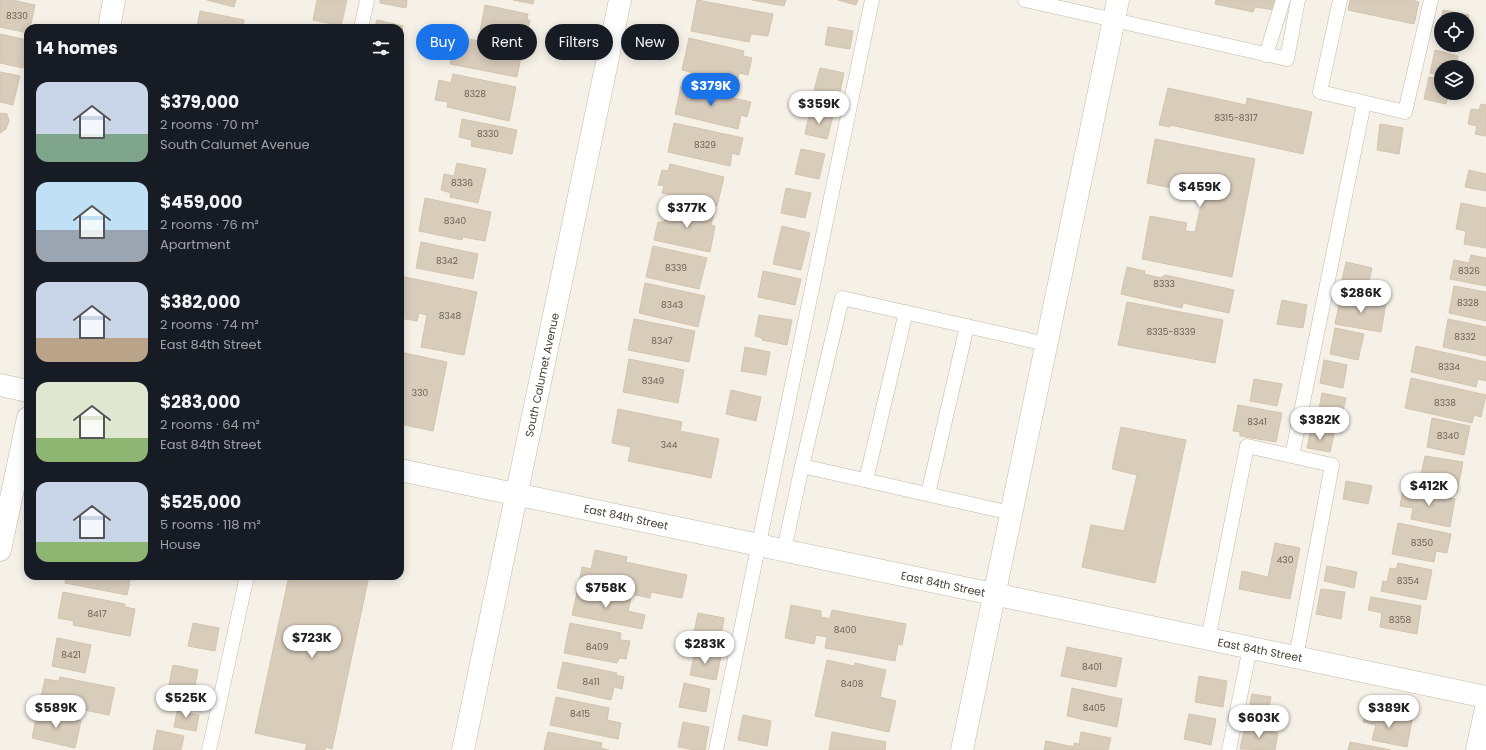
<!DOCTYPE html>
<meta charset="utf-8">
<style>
body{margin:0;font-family:Poppins,sans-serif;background:#242831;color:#f1f3f6;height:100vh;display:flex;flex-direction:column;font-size:15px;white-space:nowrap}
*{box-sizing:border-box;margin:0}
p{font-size:13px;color:#9ea1a6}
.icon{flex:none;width:22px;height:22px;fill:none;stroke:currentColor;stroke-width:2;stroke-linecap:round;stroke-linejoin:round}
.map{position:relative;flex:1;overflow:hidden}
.drawer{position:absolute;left:24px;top:24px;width:380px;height:556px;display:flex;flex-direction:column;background:#171b24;border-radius:12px;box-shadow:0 2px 10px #0003}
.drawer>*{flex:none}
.banner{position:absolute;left:416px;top:24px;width:380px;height:36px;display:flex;gap:8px}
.buttons{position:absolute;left:1434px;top:12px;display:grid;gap:8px}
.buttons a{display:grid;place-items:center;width:40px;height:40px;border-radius:50%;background:#171b24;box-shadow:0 2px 10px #0003;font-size:20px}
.price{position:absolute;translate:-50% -34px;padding:0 9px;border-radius:14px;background:#fff;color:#222;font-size:13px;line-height:26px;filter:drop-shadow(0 1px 2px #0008)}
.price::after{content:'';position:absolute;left:50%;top:24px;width:12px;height:9px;margin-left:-6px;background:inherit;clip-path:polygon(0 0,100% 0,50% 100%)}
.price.selected{background:#1a73e8;color:#fff}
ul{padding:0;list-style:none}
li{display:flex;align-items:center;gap:12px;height:100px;padding:0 12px}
li span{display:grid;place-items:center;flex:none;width:112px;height:80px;border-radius:12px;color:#555}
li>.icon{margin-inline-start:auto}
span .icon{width:48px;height:48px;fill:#fffc;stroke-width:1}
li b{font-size:17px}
h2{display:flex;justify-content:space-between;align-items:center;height:48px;padding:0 12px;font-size:17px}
.pill{padding:0 14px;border-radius:18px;background:#171b24;box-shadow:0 2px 10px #0003;font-size:14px;line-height:36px}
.pill.selected{background:#1a73e8;color:#fff}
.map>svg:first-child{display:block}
.building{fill:#d8ccbb;stroke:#d4c4ad}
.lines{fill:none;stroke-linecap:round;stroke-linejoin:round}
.service-casing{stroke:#c2b8a8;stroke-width:15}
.minor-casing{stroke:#c2b8a8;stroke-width:23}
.tertiary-casing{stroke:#c2b8a8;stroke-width:23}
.service{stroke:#fff;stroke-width:14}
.minor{stroke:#fff;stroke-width:22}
.tertiary{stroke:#fff;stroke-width:22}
.labels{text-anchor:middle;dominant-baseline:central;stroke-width:3.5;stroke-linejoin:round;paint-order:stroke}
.number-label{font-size:9px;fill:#6d6456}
.street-label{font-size:11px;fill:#494135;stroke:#fff}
</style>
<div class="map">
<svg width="1486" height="750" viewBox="0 0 1486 750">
<rect width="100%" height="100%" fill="#f5f1e7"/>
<g class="building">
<polygon points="0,0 12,0 35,5 30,28 28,28 28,33 0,27"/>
<polygon points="207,0 236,0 234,7"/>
<polygon points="317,0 347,0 341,26 313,20"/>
<polygon points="380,0 407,0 406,8 380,3"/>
<polygon points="513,0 534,0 533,4"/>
<polygon points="697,0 773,14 768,36 751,34 749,42 691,31"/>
<polygon points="752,0 786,0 784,6"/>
<polygon points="838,0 858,0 856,5"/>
<polygon points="1216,0 1277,0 1275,10 1255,7 1253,12 1215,4"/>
<polygon points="1350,0 1412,0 1419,2 1414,24 1348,10"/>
<polygon points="485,5 528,14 527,20 530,20 525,42 480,32"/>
<polygon points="1443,10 1469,15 1467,26 1467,19 1441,19"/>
<polygon points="200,11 244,20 243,28 197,28"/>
<polygon points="377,20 403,26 400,38 400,28 375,28"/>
<polygon points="828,27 853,31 850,49 825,45"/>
<polygon points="0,34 27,40 23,68 0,63"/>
<polygon points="449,35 519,49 518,56 521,57 517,77 450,64 452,54 446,53"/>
<polygon points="689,38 744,51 743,56 752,58 748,75 739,73 737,83 682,70"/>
<polygon points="1435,50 1458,56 1456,67 1441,67 1441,76 1430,73"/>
<polygon points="820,68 844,73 839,96 814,90"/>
<polygon points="0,72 20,76 13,105 0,102"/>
<polygon points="453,74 516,87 509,121 447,107 448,102 435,100 439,80 451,83"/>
<polygon points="1429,77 1441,79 1441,93 1449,93 1446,104 1424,99"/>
<polygon points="681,86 751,102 747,117 741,115 738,129 675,114"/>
<polygon points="1168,88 1246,105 1247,98 1312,112 1303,154 1170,125 1170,127 1159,125"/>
<polygon points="1481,104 1486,105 1486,136 1475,134 1477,126 1468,124 1471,109 1479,110"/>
<polygon points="810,111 833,116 827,139 805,134"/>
<polygon points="0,113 7,114 9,121 6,129 0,133"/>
<polygon points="462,119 517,130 512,154 471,146 472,140 459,137"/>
<polygon points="674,123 743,138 739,155 732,153 730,166 668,152"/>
<polygon points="1380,124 1403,128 1399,154 1377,150"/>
<polygon points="1155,139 1255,159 1232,277 1142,259 1150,216 1187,223 1185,231 1195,232 1205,186 1194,184 1192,192 1147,183"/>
<polygon points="801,149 825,154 819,179 795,174"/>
<polygon points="457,163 486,169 478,203 450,197 451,193 441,190 444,174 454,176"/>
<polygon points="670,164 724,177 717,206 662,193 664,186 658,185 662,170 668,171"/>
<polygon points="1469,170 1486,174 1486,191 1465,187"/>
<polygon points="786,188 811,193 805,218 781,213"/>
<polygon points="425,198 491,212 485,241 463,237 462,240 419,231"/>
<polygon points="1461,203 1486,208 1486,248 1464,244 1466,231 1456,229"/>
<polygon points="675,205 714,213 711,225 715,226 710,252 654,240 658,222 664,222 666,214 673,215"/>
<polygon points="782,226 810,233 801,270 773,264"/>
<polygon points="421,242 478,254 473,279 416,268"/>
<polygon points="653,246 707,258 699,289 646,277"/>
<polygon points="1471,255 1486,258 1486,286 1450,279 1454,260 1469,263"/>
<polygon points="1346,262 1372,268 1367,290 1341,284"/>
<polygon points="1127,267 1145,271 1144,274 1161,278 1165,275 1234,290 1229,313 1183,303 1182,308 1121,294"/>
<polygon points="763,271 801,279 795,305 758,297"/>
<polygon points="400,276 477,292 464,355 421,347 427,315 419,313 417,321 400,318"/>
<polygon points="645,283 705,296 698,327 639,313"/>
<polygon points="1454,286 1486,292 1486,321 1449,313"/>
<polygon points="1341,295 1386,303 1381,332 1335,324"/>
<polygon points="1282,300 1307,305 1303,328 1277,324"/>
<polygon points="1127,302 1223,320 1215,363 1118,345"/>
<polygon points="759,315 792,320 787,345 762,340 762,338 755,336"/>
<polygon points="634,319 695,331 689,362 628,350"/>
<polygon points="1448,319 1486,327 1486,356 1443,347"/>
<polygon points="1335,328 1364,334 1358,360 1330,354"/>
<polygon points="1416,346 1486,362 1486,381 1478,379 1476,387 1411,372"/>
<polygon points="745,347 770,352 766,375 741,371"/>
<polygon points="400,352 447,362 433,431 400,424"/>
<polygon points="629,359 684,370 678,403 623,392"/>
<polygon points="1324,360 1347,365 1343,388 1320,383"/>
<polygon points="1411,378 1486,395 1481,417 1474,415 1472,423 1405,408"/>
<polygon points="1254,379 1282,384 1277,406 1250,401"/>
<polygon points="731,390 761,397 756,421 726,414"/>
<polygon points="1322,393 1346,398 1340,424 1317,419"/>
<polygon points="1238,405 1282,413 1276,442 1240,436 1240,432 1233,431"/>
<polygon points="618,409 682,422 680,431 719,439 711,478 628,461 631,447 612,443"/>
<polygon points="1432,418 1470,426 1464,455 1427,447"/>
<polygon points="1121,427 1186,440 1155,583 1082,567 1091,525 1124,531 1137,475 1112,469"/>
<polygon points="1311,429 1334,434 1330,452 1307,448"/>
<polygon points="1425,456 1463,462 1457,492 1419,484"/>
<polygon points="1346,481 1372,486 1368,504 1343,499"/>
<polygon points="1403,489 1455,499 1450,527 1411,519 1413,508 1400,506"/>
<polygon points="1398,523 1451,534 1447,553 1436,551 1434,562 1392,554"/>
<polygon points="1275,543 1300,548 1290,599 1239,589 1242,571 1268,577"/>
<polygon points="595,550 627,557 626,562 687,575 682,598 651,592 650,598 579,583 582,567 591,569"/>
<polygon points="1398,563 1432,570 1426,600 1381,591 1383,581 1387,582 1390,568 1396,569"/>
<polygon points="1327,566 1357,572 1354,588 1324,581"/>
<polygon points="66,576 131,576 127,595 65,583"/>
<polygon points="289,576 369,576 332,749 325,747 325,750 305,750 307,744 255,733"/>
<polygon points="578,588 631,599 628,611 645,615 642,629 572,615"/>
<polygon points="1321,589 1345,592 1341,619 1316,614"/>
<polygon points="63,592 125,604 125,607 135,609 130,636 73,625 74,621 58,618"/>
<polygon points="1371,597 1421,606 1417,634 1380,627 1382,613 1368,610"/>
<polygon points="791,605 821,611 821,617 830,619 832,610 906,624 902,645 898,644 895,661 825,648 827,637 816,635 814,644 785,638"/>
<polygon points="698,613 724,618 720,643 693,637"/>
<polygon points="193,623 219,628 215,651 188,646"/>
<polygon points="570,623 621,633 620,640 630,641 626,659 619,658 617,663 564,653"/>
<polygon points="57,638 91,645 85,673 52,666"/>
<polygon points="1067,647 1122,658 1116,687 1061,676"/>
<polygon points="695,650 721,656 716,680 690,675"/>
<polygon points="827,660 854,666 855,663 886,670 880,697 896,701 889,732 815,716"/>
<polygon points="563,662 617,673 616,675 624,677 622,689 614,687 611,700 557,688"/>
<polygon points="173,665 198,670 193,695 168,690"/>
<polygon points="1199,676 1227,681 1223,707 1195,702"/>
<polygon points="60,677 115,688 109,715 40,701 45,679 59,681"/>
<polygon points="684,683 710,689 706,712 679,707"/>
<polygon points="1072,688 1122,699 1117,727 1067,716"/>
<polygon points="1252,694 1271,697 1266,722 1247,719"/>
<polygon points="556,697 609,708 607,720 621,723 618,739 550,725"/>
<polygon points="178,706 190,708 188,713 199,715 196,731 174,727"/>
<polygon points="38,710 81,721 75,748 32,738"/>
<polygon points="1366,711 1412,720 1407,747 1372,740 1376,725 1363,722"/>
<polygon points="1189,714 1216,719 1211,745 1184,739"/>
<polygon points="743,715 771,721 767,746 738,740"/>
<polygon points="683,722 709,727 705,750 695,750 678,747"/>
<polygon points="1245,726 1278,733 1275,750 1240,749"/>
<polygon points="157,730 184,736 181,750 153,750"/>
<polygon points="548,732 602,743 601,748 609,750 544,750"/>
<polygon points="832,732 886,742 885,750 829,750"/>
<polygon points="1081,732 1111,738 1108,750 1044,750 1046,741 1074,747 1074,743 1079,744"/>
<polygon points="1350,742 1391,750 1348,750"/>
</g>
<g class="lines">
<g class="service-casing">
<g id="service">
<polyline points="1025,0 1287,59 1298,0"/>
<polyline points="1340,0 1320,92 1405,112 1431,0"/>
<polyline points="361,28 367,0"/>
<polyline points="1266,55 1283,0"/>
<polyline points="1292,456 1364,103"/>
<polyline points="802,466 1011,513"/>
<polyline points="866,480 906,312"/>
<polyline points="928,494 967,326"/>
<polyline points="784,550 802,466 842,298 1046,344"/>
<polyline points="1208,639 1247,446 1332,465 1296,657"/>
<polyline points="209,750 247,576"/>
<polyline points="716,750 872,0"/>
<polyline points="1229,750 1250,648"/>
</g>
</g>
<g class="minor-casing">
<g id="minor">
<polyline points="109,28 114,0"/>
<polyline points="0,385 28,391"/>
<polyline points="400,470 1486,697"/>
<polyline points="0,550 28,418"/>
<polyline points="463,750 620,0"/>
<polyline points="1477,750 1486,708"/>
</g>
</g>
<g class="tertiary-casing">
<polyline id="tertiary" points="962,750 1118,0"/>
</g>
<use href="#service" class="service"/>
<use href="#minor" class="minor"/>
<use href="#tertiary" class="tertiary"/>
</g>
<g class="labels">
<g class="number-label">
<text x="17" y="16">8330</text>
<text x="475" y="94">8328</text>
<text x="1236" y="118">8315-8317</text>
<text x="488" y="134">8330</text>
<text x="705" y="145">8329</text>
<text x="462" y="183">8336</text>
<text x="455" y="221">8340</text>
<text x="447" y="261">8342</text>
<text x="676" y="268">8339</text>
<text x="1469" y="271">8326</text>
<text x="1164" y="284">8333</text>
<text x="1468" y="303">8328</text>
<text x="672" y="305">8343</text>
<text x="450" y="316">8348</text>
<text x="1171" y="332">8335-8339</text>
<text x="1465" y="337">8332</text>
<text x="662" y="341">8347</text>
<text x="1449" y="367">8334</text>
<text x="653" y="381">8349</text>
<text x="420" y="393">330</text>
<text x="1445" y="403">8338</text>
<text x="1257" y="422">8341</text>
<text x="1448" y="436">8340</text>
<text x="669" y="445">344</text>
<text x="1422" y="543">8350</text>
<text x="1285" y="560">430</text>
<text x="1408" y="581">8354</text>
<text x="97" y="614">8417</text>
<text x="1400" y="620">8358</text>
<text x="845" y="630">8400</text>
<text x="597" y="647">8409</text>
<text x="71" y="655">8421</text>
<text x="1092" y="667">8401</text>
<text x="591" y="682">8411</text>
<text x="852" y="684">8408</text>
<text x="1094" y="708">8405</text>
<text x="580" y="714">8415</text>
</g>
<g class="street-label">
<text transform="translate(542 375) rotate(-78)">South Calumet Avenue</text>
<text transform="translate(626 517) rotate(12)">East 84th Street</text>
<text transform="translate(943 584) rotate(12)">East 84th Street</text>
<text transform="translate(1260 650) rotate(11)">East 84th Street</text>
</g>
</g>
</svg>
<div class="buttons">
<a><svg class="icon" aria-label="locate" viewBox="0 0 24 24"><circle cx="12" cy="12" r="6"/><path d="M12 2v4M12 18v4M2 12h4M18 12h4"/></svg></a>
<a><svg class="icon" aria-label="layers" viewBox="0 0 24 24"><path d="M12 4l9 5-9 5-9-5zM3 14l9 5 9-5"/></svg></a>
</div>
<b class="price selected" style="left:711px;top:107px">$379K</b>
<b class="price" style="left:819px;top:125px">$359K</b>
<b class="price" style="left:1200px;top:208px">$459K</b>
<b class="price" style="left:687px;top:229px">$377K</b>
<b class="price" style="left:1361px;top:314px">$286K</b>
<b class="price" style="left:1320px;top:441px">$382K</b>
<b class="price" style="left:1429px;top:507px">$412K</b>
<b class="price" style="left:606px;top:609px">$758K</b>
<b class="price" style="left:312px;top:659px">$723K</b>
<b class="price" style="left:705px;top:665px">$283K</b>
<b class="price" style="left:186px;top:719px">$525K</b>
<b class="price" style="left:56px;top:729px">$589K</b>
<b class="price" style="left:1389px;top:729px">$389K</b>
<b class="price" style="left:1259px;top:739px">$603K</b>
<div class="banner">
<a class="pill selected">Buy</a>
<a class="pill">Rent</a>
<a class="pill">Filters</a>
<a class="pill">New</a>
</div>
<section class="drawer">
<h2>14 homes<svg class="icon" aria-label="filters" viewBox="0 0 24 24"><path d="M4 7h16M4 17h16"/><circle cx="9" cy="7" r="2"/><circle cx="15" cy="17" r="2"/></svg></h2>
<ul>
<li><span style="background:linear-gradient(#c9d6e8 65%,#7fa58c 0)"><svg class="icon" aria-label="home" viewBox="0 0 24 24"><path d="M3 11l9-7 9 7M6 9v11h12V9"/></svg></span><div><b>$379,000</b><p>2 rooms · 70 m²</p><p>South Calumet Avenue</p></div></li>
<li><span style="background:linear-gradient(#bfe0f5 60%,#9aa5b1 0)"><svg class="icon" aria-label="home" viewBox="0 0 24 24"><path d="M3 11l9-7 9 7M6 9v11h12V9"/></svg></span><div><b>$459,000</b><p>2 rooms · 76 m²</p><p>Apartment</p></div></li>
<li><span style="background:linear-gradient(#c9d6e8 70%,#b9a48a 0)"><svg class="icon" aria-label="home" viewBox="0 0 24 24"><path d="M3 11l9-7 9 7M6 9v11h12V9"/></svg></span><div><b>$382,000</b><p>2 rooms · 74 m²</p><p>East 84th Street</p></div></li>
<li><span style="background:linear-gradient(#dfe7d0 70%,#8fb573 0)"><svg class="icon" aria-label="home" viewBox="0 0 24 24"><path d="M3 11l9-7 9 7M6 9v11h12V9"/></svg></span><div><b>$283,000</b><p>2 rooms · 64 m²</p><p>East 84th Street</p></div></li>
<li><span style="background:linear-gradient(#c9d6e8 75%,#8fb573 0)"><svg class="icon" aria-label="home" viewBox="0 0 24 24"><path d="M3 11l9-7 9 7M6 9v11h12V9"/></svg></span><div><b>$525,000</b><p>5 rooms · 118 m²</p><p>House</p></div></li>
</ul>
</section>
</div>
